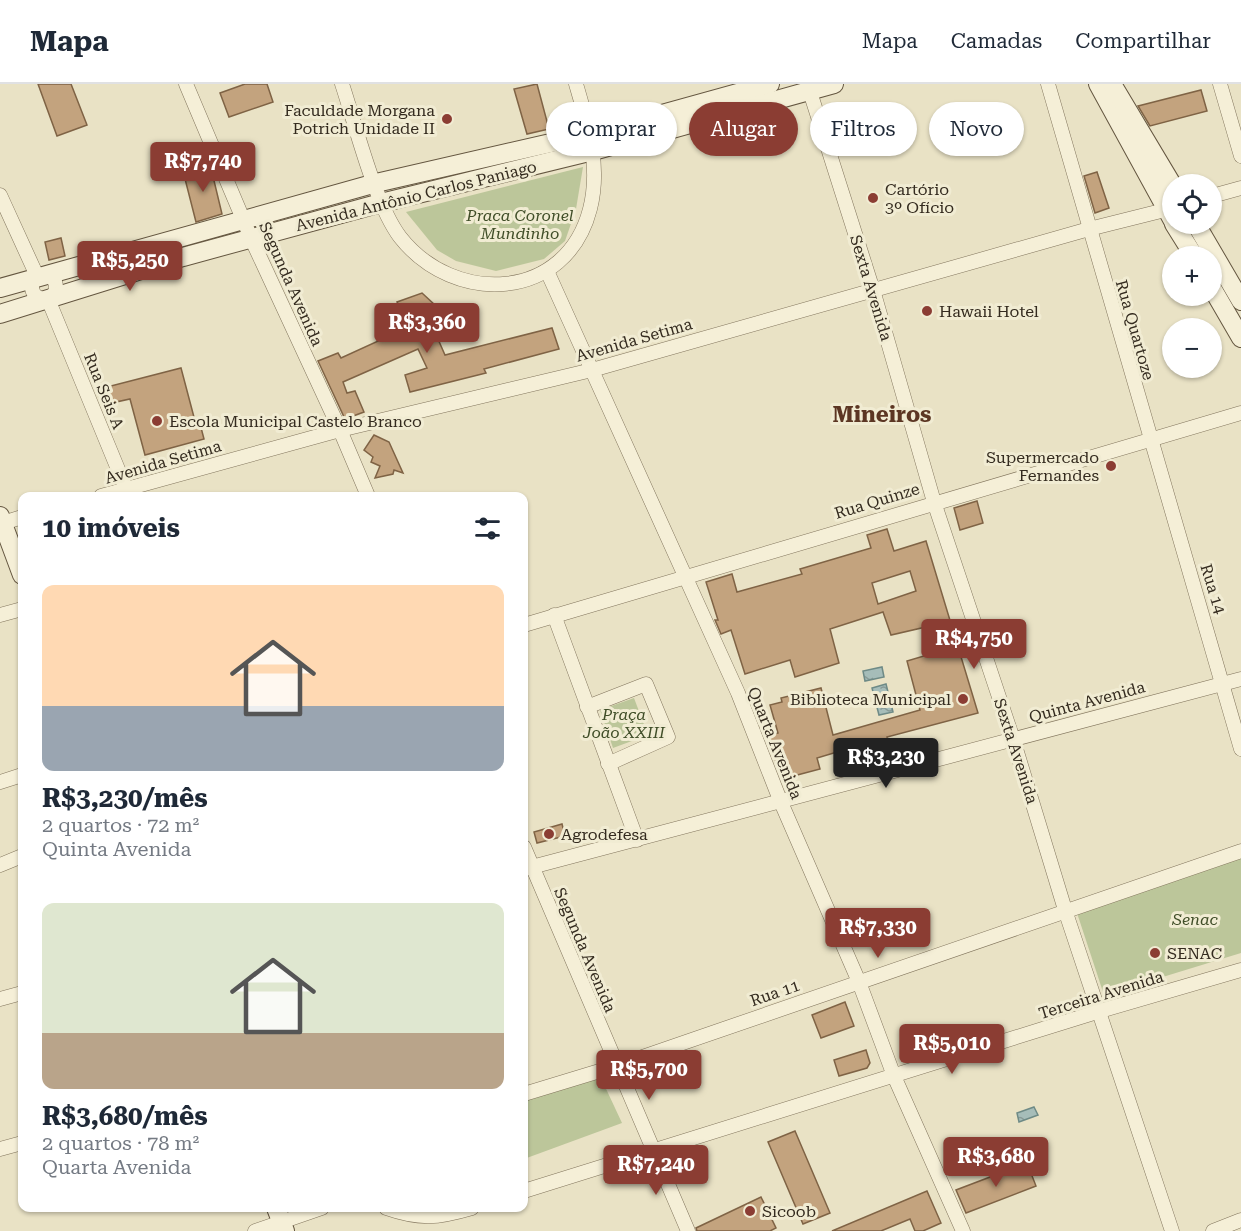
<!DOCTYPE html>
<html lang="pt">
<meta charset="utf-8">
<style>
body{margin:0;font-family:"Roboto Serif",serif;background:#f2f2f3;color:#1f2937;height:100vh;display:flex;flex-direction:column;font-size:22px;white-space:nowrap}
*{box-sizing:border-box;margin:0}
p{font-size:20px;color:#747a83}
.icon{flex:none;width:33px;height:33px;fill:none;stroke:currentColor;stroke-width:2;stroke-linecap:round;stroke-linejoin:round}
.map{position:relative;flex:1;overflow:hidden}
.drawer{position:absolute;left:18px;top:408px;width:510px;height:720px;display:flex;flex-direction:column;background:#fff;border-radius:12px;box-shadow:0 2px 4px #0004}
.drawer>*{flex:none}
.top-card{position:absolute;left:546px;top:18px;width:570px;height:54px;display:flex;gap:12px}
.controls{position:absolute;left:1162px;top:90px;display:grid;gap:12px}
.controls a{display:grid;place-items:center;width:60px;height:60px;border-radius:50%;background:#fff;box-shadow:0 2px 4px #0004;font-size:30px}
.price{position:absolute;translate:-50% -51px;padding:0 14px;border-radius:6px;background:#8b3d33;color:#fff;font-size:20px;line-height:39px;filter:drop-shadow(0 2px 3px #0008)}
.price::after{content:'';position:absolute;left:50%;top:36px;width:18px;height:14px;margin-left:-9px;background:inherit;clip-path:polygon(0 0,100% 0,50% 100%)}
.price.on{background:#222;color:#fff}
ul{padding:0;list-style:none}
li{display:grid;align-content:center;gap:12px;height:318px;padding:0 24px}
li span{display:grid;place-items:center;height:186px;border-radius:12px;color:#555}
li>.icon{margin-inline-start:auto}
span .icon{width:108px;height:108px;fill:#fffc;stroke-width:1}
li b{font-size:26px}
h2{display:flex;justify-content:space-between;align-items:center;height:72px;padding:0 24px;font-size:26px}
.chip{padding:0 21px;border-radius:27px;background:#fff;box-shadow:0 2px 4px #0004;font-size:21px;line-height:54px}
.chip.on{background:#8b3d33;color:#fff}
header{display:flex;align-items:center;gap:36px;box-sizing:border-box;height:84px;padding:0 30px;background:#fff;border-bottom:2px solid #e0e1e3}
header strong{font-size:28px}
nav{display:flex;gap:33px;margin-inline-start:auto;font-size:21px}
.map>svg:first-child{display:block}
.green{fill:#bcc69a}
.water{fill:url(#water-ripples);stroke:#6e8a86;stroke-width:1.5}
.building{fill:#c3a37e;stroke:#7f6345;stroke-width:1.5;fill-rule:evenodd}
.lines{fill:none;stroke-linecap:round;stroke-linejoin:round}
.street-casing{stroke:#82755d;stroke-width:15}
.secondary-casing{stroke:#645640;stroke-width:20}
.street{stroke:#f5efd7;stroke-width:14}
.secondary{stroke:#f5efd7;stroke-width:18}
.poi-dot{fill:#8b3d33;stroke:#f1ecd3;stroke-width:2}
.labels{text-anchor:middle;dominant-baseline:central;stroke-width:6;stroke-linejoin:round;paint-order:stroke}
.poi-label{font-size:16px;fill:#342b1f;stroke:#f1ecd3;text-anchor:start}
.street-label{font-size:16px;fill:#342b1f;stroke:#f1ecd3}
.park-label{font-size:16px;font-style:italic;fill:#404e28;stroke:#f1ecd3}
.district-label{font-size:22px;font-weight:bold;fill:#5c3623;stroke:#f1ecd3}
</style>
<header>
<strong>Mapa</strong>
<nav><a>Mapa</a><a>Camadas</a><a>Compartilhar</a></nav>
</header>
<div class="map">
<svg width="1241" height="1147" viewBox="0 0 1241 1147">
<defs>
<pattern id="water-ripples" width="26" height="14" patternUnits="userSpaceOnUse" patternTransform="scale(1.5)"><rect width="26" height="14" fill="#a6bdb9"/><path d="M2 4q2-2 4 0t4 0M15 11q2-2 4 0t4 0" fill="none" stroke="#889a96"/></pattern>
</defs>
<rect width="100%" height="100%" fill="#e9e2c5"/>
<g class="green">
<polygon points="583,83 576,125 565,157 544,175 496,187 456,177 437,166 406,128"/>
<polygon points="634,614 648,651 613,664 600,626"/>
<polygon points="1241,769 1241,869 1104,911 1077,829"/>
<polygon points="601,994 622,1039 524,1075 524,1016"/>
</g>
<g class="water">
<polygon points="882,583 884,593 865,597 863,587"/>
<polygon points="886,600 893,628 879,631 872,604"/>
<polygon points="1034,1023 1038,1031 1019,1038 1017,1029"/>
</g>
<g class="building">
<polygon points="38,0 71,0 87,41 57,52"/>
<polygon points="245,0 267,0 273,18 229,33 220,9"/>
<polygon points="537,0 549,45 527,50 514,5"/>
<polygon points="1201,6 1207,27 1150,42 1138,22"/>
<polygon points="210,80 222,130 196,138 183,87"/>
<polygon points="1097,88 1109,124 1095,129 1084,92"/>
<polygon points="61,154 65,172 49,176 45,158"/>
<polygon points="422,209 435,221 449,222 456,238 434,246 445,271 552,244 559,265 484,285 486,289 410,308 405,291 427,284 418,265 343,298 347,309 355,307 364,328 345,335 318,277 338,269 341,274 409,243 397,218"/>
<polygon points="181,284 195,337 199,336 204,355 145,371 130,315 107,320 103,304"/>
<polygon points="374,351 389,358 403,389 394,386 393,390 375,394 380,382 371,378 373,373 364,366"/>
<polygon points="977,417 983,439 960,446 954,424"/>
<path d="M 887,445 L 894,467 L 926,457 L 978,629 L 887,653 L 890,662 L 879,664 L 877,656 L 817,674 L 820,685 L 782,695 L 767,652 L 778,649 L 770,621 L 782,618 L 781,614 L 821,604 L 833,651 L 920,626 L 907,577 L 934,569 L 926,543 L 891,551 L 883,528 L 830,545 L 839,579 L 795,593 L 790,576 L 745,590 L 731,546 L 721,550 L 715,536 L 718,536 L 706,498 L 732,490 L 737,508 L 802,490 L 800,485 L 871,464 L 867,451 ZM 910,487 L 916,507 L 878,520 L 872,499 Z"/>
<polygon points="562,740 565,752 537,759 534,748"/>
<polygon points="845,918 854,942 821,954 812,931"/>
<polygon points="866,966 870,979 867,984 839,992 834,976"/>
<polygon points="795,1047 830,1129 803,1140 768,1058"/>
<polygon points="1027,1079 1036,1102 966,1129 956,1106"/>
<polygon points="927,1107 941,1139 923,1147 915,1147 910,1135 881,1147 832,1147"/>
<polygon points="761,1113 776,1144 770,1147 697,1147 696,1144"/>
</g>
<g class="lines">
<g class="street-casing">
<g id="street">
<polyline points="186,0 251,154 340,346 368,412"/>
<path d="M 342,0 C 356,42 375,120 400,153 C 454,222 566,218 590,125 C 601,82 588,41 576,0"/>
<polyline points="1048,0 1241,665"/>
<polyline points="1220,0 1241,72"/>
<polyline points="813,5 812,14 873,206 934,418 1013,655 1066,829 1172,1147"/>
<polyline points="0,111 37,192"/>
<polyline points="1212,112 1241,104"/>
<polyline points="547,187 738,609 780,716 859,898 894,992 963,1147"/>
<circle cx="44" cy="203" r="12"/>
<polyline points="48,215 129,412"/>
<polyline points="101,412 340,346 592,286 1089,145 1173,124"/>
<polyline points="3,439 22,433"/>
<polyline points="0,531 22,525"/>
<polyline points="554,531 637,756"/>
<polyline points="524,541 1241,329"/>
<polyline points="587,623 646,600 668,653 608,680"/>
<polyline points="0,698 22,691"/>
<polyline points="524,763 688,1147"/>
<polyline points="0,781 22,772"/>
<polyline points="524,785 1241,595"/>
<polyline points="0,915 22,909"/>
<polyline points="524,1010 616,982 1241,767"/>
<polyline points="0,1065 22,1059"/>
<polyline points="524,1107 1100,927 1241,886"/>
<path d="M 386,1124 C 420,1136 438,1134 472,1124"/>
<polyline points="255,1147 322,1124"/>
<polyline points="1213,1147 1241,1136"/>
</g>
</g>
<g class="secondary-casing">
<g id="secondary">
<polyline points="1098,0 1173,137"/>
<polyline points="1112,0 1173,102"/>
<polyline points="1174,140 1194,172"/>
<polyline points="1196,140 1241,217"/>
<polyline points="0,204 376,99 590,50 770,0"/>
<polyline points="1212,204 1241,254"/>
<polyline points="0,230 183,173 381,119 593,67 834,0"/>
<polyline points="0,432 22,491"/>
<polyline points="276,1124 285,1147"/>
</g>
</g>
<use href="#street" class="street"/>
<use href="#secondary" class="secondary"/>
</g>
<g class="poi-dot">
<circle cx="447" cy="35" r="6"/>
<circle cx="873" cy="114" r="6"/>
<circle cx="927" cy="227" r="6"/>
<circle cx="157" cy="337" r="6"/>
<circle cx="1111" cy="382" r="6"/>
<circle cx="963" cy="615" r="6"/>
<circle cx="549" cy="750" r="6"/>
<circle cx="1155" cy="869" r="6"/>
<circle cx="750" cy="1127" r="6"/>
</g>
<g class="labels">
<g class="poi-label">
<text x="435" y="26" text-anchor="end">Faculdade Morgana<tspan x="435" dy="18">Potrich Unidade II</tspan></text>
<text x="885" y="105">Cartório<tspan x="885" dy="18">3º Ofício</tspan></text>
<text x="939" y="227">Hawaii Hotel</text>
<text x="169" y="337">Escola Municipal Castelo Branco</text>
<text x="1099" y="373" text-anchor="end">Supermercado<tspan x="1099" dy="18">Fernandes</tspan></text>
<text x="951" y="615" text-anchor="end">Biblioteca Municipal</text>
<text x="561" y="750">Agrodefesa</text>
<text x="1167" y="869">SENAC</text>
<text x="762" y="1127">Sicoob</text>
</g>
<g class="street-label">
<text transform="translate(416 112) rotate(-14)">Avenida Antônio Carlos Paniago</text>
<text transform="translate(291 200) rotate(66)">Segunda Avenida</text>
<text transform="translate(871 204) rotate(73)">Sexta Avenida</text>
<text transform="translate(1135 246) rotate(74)">Rua Quartoze</text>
<text transform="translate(634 256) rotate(-16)">Avenida Setima</text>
<text transform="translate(104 307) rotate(68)">Rua Seis A</text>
<text transform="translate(163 378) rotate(-16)">Avenida Setima</text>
<text transform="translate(877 417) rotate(-17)">Rua Quinze</text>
<text transform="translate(1213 505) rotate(73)">Rua 14</text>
<text transform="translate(1087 618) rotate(-15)">Quinta Avenida</text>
<text transform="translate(775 659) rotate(68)">Quarta Avenida</text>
<text transform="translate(1016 667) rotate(72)">Sexta Avenida</text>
<text transform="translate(585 866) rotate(67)">Segunda Avenida</text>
<text transform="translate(775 909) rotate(-19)">Rua 11</text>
<text transform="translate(1101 911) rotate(-17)">Terceira Avenida</text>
</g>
<g class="park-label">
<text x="520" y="131">Praca Coronel<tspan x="520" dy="18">Mundinho</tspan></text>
<text x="624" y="630">Praça<tspan x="624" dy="18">João XXIII</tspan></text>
<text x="1195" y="835">Senac</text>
</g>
<g class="district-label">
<text x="882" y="330">Mineiros</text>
</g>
</g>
</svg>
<div class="controls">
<a><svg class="icon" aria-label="locate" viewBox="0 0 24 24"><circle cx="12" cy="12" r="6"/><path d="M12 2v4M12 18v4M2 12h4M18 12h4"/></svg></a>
<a>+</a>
<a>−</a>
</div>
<b class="price" style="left:203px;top:109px">R$7,740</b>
<b class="price" style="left:130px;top:208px">R$5,250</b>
<b class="price" style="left:427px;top:270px">R$3,360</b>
<b class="price" style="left:974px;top:586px">R$4,750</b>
<b class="price on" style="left:886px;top:705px">R$3,230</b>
<b class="price" style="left:878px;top:875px">R$7,330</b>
<b class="price" style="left:952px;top:991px">R$5,010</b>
<b class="price" style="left:649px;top:1017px">R$5,700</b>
<b class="price" style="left:996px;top:1104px">R$3,680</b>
<b class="price" style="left:656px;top:1112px">R$7,240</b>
<div class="top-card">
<a class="chip">Comprar</a>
<a class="chip on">Alugar</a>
<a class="chip">Filtros</a>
<a class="chip">Novo</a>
</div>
<section class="drawer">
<h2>10 imóveis<svg class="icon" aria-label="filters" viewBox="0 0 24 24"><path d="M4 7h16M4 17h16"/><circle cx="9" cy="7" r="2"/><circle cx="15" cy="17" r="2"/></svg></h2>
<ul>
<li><span style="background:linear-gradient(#ffd9b3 65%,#9aa5b1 0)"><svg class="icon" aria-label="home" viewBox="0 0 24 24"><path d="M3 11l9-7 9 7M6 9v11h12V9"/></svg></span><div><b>R$3,230/mês</b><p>2 quartos · 72 m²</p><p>Quinta Avenida</p></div></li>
<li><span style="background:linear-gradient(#dfe7d0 70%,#b9a48a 0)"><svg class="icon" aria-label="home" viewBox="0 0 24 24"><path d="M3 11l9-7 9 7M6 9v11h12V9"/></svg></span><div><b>R$3,680/mês</b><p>2 quartos · 78 m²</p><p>Quarta Avenida</p></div></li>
</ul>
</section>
</div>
